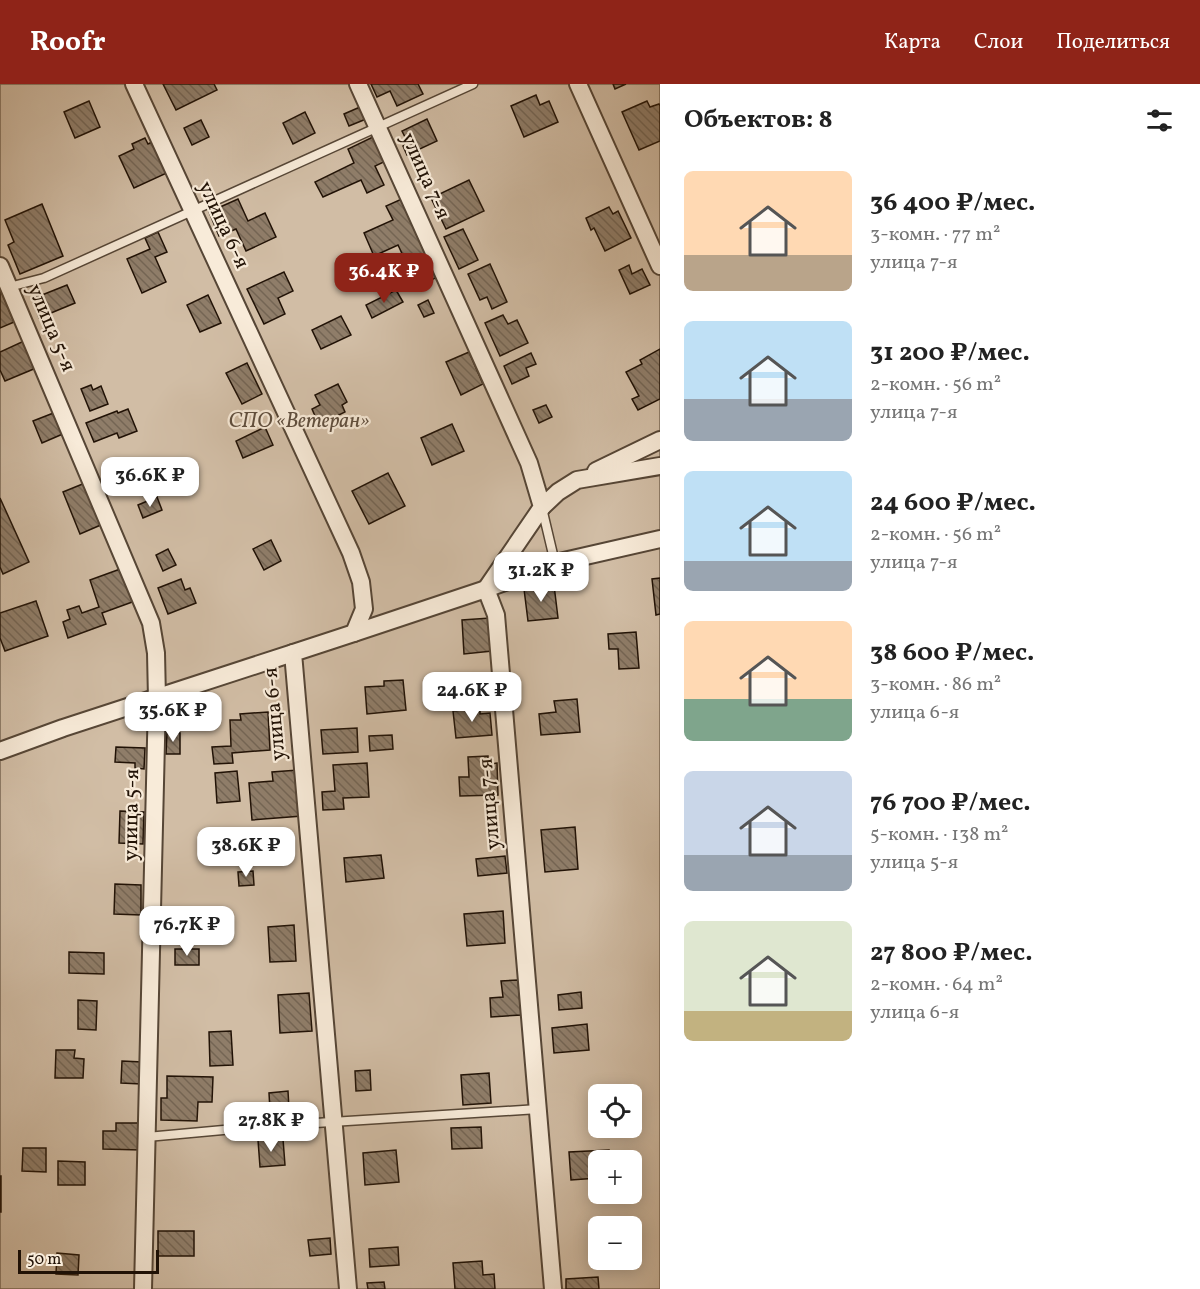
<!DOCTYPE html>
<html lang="ru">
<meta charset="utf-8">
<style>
body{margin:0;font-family:Vollkorn,serif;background:#f2f2f2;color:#222;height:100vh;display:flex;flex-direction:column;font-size:22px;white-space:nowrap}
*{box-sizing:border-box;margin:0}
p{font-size:20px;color:#767676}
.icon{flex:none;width:33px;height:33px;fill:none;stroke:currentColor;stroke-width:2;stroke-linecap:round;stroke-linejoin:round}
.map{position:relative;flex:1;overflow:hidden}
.sheet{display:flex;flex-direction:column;background:#fff;width:540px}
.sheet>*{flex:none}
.buttons{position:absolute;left:588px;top:1000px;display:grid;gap:12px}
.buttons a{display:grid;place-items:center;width:54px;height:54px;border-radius:9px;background:#fff;box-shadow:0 3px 15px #0003;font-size:30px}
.scale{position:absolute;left:18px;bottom:15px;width:141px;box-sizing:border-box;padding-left:6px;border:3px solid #211206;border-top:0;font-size:16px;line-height:21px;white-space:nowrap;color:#211206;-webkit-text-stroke:4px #f8ebd9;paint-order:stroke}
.price{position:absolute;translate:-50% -51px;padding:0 14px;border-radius:12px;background:#fff;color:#222;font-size:20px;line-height:39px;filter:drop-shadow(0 2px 3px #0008)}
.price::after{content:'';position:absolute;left:50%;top:36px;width:18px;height:14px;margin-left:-9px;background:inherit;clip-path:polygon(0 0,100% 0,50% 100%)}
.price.selected{background:#8f2418;color:#fff}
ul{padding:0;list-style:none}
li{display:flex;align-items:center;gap:18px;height:150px;padding:0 24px}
li span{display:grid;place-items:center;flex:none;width:168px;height:120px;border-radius:9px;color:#555}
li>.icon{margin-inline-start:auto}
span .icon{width:72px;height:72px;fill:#fffc;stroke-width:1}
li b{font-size:26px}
h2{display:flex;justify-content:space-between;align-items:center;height:72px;padding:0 24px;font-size:26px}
header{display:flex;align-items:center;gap:36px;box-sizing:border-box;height:84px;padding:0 30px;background:#8f2418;color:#fff}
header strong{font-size:28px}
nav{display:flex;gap:33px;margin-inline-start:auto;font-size:21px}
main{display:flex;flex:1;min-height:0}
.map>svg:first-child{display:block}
.garden{fill:#d1bda5;stroke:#796856;stroke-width:1.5;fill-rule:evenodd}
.building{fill:url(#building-back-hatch);stroke:#211206;stroke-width:1.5}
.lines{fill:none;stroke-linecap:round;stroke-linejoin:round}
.service-casing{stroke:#564636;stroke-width:11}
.minor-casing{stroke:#564636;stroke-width:20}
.service{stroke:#f8ebd9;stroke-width:8}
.minor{stroke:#f8ebd9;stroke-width:16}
.labels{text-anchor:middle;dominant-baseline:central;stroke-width:4.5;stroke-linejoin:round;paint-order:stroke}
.street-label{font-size:21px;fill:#211206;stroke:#f8ebd9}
.park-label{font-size:21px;font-style:italic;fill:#5f4e3e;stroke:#f8ebd9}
</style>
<header>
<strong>Roofr</strong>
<nav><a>Карта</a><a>Слои</a><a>Поделиться</a></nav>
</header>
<main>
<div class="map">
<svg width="660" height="1205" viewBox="0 0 660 1205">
<defs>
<pattern id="building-back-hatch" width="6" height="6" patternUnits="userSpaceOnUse" patternTransform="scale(1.5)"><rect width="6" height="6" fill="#8f7d69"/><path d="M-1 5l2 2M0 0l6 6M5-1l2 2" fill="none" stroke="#746554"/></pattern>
</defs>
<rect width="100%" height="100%" fill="#f5e0c5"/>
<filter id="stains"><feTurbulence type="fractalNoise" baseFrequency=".00333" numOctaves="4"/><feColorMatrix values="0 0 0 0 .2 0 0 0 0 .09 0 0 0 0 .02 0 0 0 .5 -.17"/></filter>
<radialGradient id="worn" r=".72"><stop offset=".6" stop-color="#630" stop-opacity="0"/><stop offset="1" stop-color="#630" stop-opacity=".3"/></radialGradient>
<path class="garden" d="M 0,0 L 660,0 L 660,1205 L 0,1205 ZM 598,1011 L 632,1011 L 632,1044 L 598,1044 ZM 598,1077 L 632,1077 L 632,1110 L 598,1110 ZM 598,1143 L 632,1143 L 632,1176 L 598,1176 Z"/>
<g class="building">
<polygon points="163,0 214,0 217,6 176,26"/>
<polygon points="371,0 418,0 423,10 397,22 390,7 377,13"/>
<polygon points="613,0 626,0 615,5"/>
<polygon points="536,11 540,21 549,17 558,38 524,53 511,22"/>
<polygon points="89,17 100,43 75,54 64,28"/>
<polygon points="647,17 650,23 659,20 660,22 660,57 639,66 622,28"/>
<polygon points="360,23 366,35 349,42 344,30"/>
<polygon points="305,28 315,49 293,60 283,39"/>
<polygon points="427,35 437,57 407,71 403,62 408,59 402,47"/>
<polygon points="201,36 209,53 192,61 184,44"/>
<polygon points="377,51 388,76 375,82 384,101 367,109 361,96 323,113 315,98 354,79 348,65"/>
<polygon points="145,54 148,60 154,57 169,88 134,104 119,72 134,65 132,60"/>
<polygon points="469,96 484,127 446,145 431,114"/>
<polygon points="404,114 440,192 409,206 403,195 412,191 398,161 374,172 364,149 393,136 386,122"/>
<polygon points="238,115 248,137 265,129 276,153 246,167 236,145 219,152 209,128"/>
<polygon points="42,120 63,172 20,190 8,161 14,158 5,136"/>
<polygon points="609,123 613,130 618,127 631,154 605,167 594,144 591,146 586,134"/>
<polygon points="463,145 478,176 459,185 444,153"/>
<polygon points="158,148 167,168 155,173 166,198 142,209 127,175 150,165 145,154"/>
<polygon points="490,180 507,218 492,225 487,213 480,216 468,190"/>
<polygon points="629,181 632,190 642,185 650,201 630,210 619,186"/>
<polygon points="284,188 293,207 278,214 285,230 264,240 247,205"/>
<polygon points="67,201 75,219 39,234 32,215"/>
<polygon points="396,206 403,218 372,234 366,221"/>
<polygon points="1,207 14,238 0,244 0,208"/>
<polygon points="208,211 221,239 200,248 187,221"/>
<polygon points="428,216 434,229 424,233 418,221"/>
<polygon points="503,231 508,240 517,236 528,259 500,272 485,239"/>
<polygon points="341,232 351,251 321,265 312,246"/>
<polygon points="24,257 36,284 5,297 0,286 0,268"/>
<polygon points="660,265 660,315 638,326 632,315 639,312 626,288 642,280 640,276"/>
<polygon points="469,268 483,300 461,311 446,278"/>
<polygon points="531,269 536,280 526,284 529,292 512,300 504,282"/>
<polygon points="247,279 262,310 242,320 226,289"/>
<polygon points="338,300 347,318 342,321 345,328 319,341 312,325 320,321 315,311"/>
<polygon points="91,301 93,306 101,302 108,320 90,327 81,305"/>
<polygon points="546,321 552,333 539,339 533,326"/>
<polygon points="128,325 137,347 119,354 117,349 94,358 86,339 117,327 118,329"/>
<polygon points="56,328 65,349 42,359 33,337"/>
<polygon points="452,340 464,367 432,381 421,354"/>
<polygon points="265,343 273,361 243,374 236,357"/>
<polygon points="388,389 405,422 369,440 352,407"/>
<polygon points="85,399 103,440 80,450 63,408"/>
<polygon points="157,413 162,426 143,434 138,421"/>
<polygon points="0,414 29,478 3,490 0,483"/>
<polygon points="271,456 281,477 264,486 253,465"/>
<polygon points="168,465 176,481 163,487 156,471"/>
<polygon points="123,484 135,517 102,529 106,540 68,554 63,538 70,535 67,526 79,522 82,529 99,523 90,496"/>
<polygon points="660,494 660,530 656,531 652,495"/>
<polygon points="181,495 185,506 190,504 196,519 168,530 158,504"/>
<polygon points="554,501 558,534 528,537 524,505"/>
<polygon points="36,517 48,552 5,567 0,554 0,529"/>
<polygon points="490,534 492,567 464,570 462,536"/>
<polygon points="636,548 639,584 619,585 618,565 609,565 608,550"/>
<polygon points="403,596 406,626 367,630 365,603 384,602 384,597"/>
<polygon points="577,615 580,648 541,651 539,630 556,628 554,617"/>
<polygon points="480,624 480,630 490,629 492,651 456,654 453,627"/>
<polygon points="268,628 270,666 232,669 233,679 214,680 212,663 231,662 230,636 241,636 240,630"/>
<polygon points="357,644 358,668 323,670 321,646"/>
<polygon points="167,648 180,649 180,670 166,670"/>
<polygon points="392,651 393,665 370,667 369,652"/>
<polygon points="116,663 145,664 144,685 135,684 135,679 115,678"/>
<polygon points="488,672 488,680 497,679 498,711 460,712 459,693 469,693 468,673"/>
<polygon points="367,679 369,713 343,714 344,725 323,726 322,708 335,707 333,681"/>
<polygon points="298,686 302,732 252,736 249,699 273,697 272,688"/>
<polygon points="237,687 240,717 217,719 215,689"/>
<polygon points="120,727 144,728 143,760 119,759"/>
<polygon points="575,743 578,785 545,788 541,746"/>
<polygon points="381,771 384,794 346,798 344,774"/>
<polygon points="505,772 507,789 478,792 476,775"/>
<polygon points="253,787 254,801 239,802 238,788"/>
<polygon points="115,800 141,801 141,831 114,830"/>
<polygon points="503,827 505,859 467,862 464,830"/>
<polygon points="294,841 296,877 270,878 268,843"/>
<rect x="175" y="865" width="24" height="16"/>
<polygon points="69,868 104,869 104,890 69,889"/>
<polygon points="518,896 521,931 491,933 490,914 503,913 501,897"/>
<polygon points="581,908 582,924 559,926 558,911"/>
<polygon points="309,909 312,947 280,949 278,911"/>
<polygon points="78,916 97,917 96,946 78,945"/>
<polygon points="587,940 589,966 554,969 552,944"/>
<polygon points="231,947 233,981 210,982 209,948"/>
<polygon points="56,966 75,966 74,974 84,975 83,994 55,994"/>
<polygon points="122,977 142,978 141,1000 121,999"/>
<polygon points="370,986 371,1006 356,1007 355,987"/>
<polygon points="489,989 491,1019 463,1021 461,991"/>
<polygon points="167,992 213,993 212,1018 198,1018 197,1037 161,1036 161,1014 167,1014"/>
<polygon points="288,1007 289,1025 270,1027 269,1009"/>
<polygon points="116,1039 141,1039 141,1066 103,1065 103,1047 116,1047"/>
<polygon points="481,1043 482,1064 452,1065 451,1044"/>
<polygon points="283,1055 285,1081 260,1083 258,1056"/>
<polygon points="23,1064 46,1064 46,1088 22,1087"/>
<polygon points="396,1066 399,1098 365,1101 363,1069"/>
<polygon points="609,1066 609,1077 598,1077 598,1094 571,1096 569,1068"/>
<polygon points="58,1077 85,1078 85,1101 58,1101"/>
<rect x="0" y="1092" width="1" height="36"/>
<rect x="158" y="1147" width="36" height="25"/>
<polygon points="330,1154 331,1170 310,1172 308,1156"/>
<polygon points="398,1163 399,1181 370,1183 369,1165"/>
<polygon points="57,1169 79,1171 78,1191 56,1190"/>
<polygon points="482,1177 483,1191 494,1190 495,1205 455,1205 453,1179"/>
<polygon points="598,1193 599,1205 566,1205 566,1195"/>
<polygon points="384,1198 385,1205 368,1205 367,1199"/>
</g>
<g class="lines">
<g class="service-casing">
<g id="service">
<polyline points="9,203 44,194 473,0"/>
<polyline points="542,424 555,479"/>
<polyline points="147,1053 268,1042 538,1025"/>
</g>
</g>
<g class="minor-casing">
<g id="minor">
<polyline points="134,0 351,469 361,498 364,525 354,549 293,569 348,1205"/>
<polyline points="358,0 529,379 542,423 486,505 496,531 553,1205"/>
<polyline points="578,0 660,182"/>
<polyline points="0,182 151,539 156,569 157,615 143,1205"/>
<polyline points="596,387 660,356"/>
<polyline points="542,423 558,408 577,396 660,382"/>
<polyline points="354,549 486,505 555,479 660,455"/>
<polyline points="0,667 63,644 293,569"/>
</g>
</g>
<use href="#service" class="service"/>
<use href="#minor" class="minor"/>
</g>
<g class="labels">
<g class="street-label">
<text transform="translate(425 92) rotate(66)">улица 7-я</text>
<text transform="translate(223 141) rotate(65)">улица 6-я</text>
<text transform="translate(51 244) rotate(67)">улица 5-я</text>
<text transform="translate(275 630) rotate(-95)">улица 6-я</text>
<text transform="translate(490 720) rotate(-95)">улица 7-я</text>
<text transform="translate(132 731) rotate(-89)">улица 5-я</text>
</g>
<g class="park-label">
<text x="299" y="337">СПО «Ветеран»</text>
</g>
</g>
<rect width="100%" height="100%" filter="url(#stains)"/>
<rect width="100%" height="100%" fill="url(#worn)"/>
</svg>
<div class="buttons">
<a><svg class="icon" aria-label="locate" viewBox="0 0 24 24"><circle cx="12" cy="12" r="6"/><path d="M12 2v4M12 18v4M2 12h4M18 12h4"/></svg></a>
<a>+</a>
<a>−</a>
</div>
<div class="scale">50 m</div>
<b class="price selected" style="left:384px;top:220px">36.4K ₽</b>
<b class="price" style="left:150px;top:424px">36.6K ₽</b>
<b class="price" style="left:541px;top:519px">31.2K ₽</b>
<b class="price" style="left:472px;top:639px">24.6K ₽</b>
<b class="price" style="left:173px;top:659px">35.6K ₽</b>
<b class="price" style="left:246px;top:794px">38.6K ₽</b>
<b class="price" style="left:187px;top:873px">76.7K ₽</b>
<b class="price" style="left:271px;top:1069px">27.8K ₽</b>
</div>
<section class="sheet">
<h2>Объектов: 8<svg class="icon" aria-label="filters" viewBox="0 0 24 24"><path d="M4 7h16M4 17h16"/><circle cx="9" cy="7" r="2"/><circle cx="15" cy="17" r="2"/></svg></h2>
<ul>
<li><span style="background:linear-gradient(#ffd9b3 70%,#b9a48a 0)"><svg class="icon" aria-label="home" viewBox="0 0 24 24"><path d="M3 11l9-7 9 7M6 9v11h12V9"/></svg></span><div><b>36 400 ₽/мес.</b><p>3-комн. · 77 m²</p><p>улица 7-я</p></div></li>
<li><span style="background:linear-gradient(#bfe0f5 65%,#9aa5b1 0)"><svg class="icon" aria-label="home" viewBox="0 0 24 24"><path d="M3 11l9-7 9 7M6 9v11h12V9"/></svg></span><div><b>31 200 ₽/мес.</b><p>2-комн. · 56 m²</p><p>улица 7-я</p></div></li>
<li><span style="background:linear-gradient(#bfe0f5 75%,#9aa5b1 0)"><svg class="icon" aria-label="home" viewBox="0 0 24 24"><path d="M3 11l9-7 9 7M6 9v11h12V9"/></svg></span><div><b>24 600 ₽/мес.</b><p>2-комн. · 56 m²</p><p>улица 7-я</p></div></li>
<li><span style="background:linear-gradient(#ffd9b3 65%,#7fa58c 0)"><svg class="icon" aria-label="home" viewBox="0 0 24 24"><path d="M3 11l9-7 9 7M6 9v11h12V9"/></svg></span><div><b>38 600 ₽/мес.</b><p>3-комн. · 86 m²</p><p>улица 6-я</p></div></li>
<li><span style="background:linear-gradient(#c9d6e8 70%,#9aa5b1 0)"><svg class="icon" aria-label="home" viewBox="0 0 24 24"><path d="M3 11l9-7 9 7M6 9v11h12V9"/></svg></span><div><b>76 700 ₽/мес.</b><p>5-комн. · 138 m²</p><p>улица 5-я</p></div></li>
<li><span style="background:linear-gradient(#dfe7d0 75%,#c2b280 0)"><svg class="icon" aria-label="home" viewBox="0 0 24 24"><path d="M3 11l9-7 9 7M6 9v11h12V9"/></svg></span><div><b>27 800 ₽/мес.</b><p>2-комн. · 64 m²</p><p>улица 6-я</p></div></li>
</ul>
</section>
</main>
